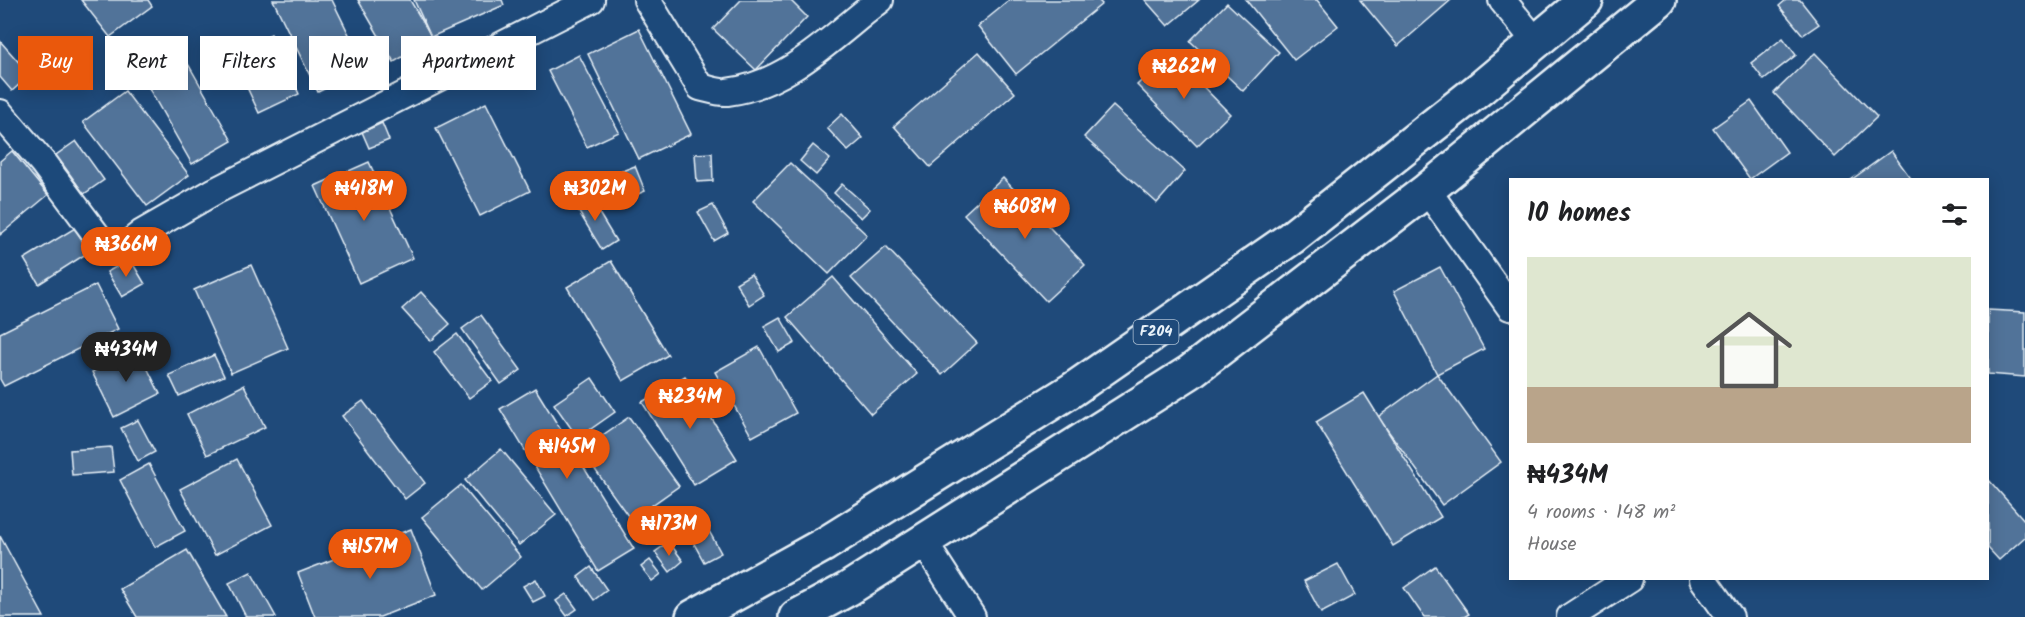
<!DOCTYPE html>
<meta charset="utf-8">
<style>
body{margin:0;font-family:Kalam,sans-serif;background:#f6f6f6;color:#202124;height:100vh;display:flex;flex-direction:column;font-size:22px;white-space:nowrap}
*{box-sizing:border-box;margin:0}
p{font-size:20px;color:#757577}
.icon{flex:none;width:33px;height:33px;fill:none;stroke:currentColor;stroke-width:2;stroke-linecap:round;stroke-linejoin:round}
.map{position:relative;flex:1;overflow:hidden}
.drawer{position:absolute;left:1509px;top:178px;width:480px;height:402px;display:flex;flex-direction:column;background:#fff;border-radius:0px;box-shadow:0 3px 15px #0003}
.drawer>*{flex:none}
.top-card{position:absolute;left:18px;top:36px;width:570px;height:54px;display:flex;gap:12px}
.price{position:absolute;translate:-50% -51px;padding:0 14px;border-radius:21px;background:#ea580c;color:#fff;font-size:20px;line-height:39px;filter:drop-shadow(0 2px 3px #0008)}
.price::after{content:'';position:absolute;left:50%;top:36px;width:18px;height:14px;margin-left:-9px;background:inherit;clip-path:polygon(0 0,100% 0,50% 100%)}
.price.active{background:#222;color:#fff}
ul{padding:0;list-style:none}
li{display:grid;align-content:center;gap:12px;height:318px;padding:0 18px}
li span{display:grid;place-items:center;height:186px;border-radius:0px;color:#555}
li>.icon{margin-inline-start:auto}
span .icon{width:108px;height:108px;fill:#fffc;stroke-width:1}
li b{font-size:26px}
h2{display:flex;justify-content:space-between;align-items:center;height:72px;padding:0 18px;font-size:26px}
.tag{padding:0 21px;border-radius:0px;background:#fff;box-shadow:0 3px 15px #0003;font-size:21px;line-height:54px}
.tag.active{background:#ea580c;color:#fff}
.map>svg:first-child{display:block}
.building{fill:#517399;stroke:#e8f1f8;stroke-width:1.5}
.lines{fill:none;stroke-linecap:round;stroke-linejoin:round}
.minor-casing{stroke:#e8f1f8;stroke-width:30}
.primary-casing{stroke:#e8f1f8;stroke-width:38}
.minor{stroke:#1f4a7a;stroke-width:26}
.primary{stroke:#1f4a7a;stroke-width:33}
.labels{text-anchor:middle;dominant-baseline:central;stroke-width:4.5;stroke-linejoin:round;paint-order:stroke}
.shield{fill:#1f4a7a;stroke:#acbfd2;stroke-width:1.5}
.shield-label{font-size:15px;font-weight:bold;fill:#e8f1f8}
</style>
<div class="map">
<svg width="2025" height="617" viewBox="0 0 2025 617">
<rect width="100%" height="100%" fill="#1f4a7a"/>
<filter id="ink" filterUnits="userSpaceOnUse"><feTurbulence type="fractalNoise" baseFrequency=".0167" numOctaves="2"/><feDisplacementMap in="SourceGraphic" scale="12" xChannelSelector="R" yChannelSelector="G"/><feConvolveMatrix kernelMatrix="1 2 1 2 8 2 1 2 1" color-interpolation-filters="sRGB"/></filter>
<g filter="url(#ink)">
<g class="building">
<polygon points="81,0 148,0 152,6 110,37"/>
<polygon points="273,0 332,0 366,69 318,92"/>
<polygon points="358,0 410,0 433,39 394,62"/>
<polygon points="414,0 502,0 504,5 431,37"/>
<polygon points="741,0 790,0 807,17 756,70 713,29"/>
<polygon points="1010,0 1098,0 1102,4 1016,74 978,26"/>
<polygon points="1145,0 1199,0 1168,26"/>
<polygon points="1246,0 1317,0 1338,26 1294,60"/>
<polygon points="1360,0 1451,0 1398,46"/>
<polygon points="1786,0 1800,0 1819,24 1803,35 1779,6"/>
<polygon points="1227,3 1279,52 1243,91 1190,41"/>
<polygon points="639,29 691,134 639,159 588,54"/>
<polygon points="271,34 299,94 259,113 231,53"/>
<polygon points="1783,38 1796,55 1764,80 1751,63"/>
<polygon points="0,41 30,75 12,91 0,77"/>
<polygon points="979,52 1015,93 930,167 894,126"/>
<polygon points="1170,53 1230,114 1197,146 1137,85"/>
<polygon points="1815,53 1877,117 1835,157 1774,93"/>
<polygon points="183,55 232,141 192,164 143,78"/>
<polygon points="579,55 619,132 587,147 548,71"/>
<polygon points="125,91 189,175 147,206 83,122"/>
<polygon points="1751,101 1787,152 1750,179 1713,128"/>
<polygon points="486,103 530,191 480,216 436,128"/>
<polygon points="1113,106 1185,171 1157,203 1084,137"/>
<polygon points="842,114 863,138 848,151 827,128"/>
<polygon points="382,123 389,140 369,148 362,132"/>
<polygon points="76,141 104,180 84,194 56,155"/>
<polygon points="813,145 830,159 816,175 800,161"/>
<polygon points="12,151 48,195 0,235 0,161"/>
<polygon points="1891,151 1912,180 1851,180"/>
<polygon points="712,153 713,181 697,182 695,154"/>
<polygon points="369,162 413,258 359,283 315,186"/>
<polygon points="790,163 867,235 829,274 753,201"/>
<polygon points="635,166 645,191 628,198 617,173"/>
<polygon points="1003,178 1085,265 1046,301 964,214"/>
<polygon points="842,184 870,209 861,218 834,193"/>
<polygon points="588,195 616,241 602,250 574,204"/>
<polygon points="713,205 728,233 714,241 698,212"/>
<polygon points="75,228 89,252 39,284 24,259"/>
<polygon points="886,247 977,343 942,375 851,278"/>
<polygon points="130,259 145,284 122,297 107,272"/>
<polygon points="611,261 668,355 623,381 567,287"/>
<polygon points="251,265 288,348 231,373 194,290"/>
<polygon points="1440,267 1484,349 1437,374 1394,291"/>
<polygon points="751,274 764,295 749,305 736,283"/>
<polygon points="833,277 917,374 871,414 787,317"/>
<polygon points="96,285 118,329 4,386 0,379 0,333"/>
<polygon points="421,292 450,324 431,341 402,309"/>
<polygon points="1988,310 2025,312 2025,377 1988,374"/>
<polygon points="481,315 521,370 501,384 462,329"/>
<polygon points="780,317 795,343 779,352 764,326"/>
<polygon points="457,334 492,381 469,398 434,352"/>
<polygon points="759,347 796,413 752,437 715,372"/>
<polygon points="138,349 160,394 114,417 92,372"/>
<polygon points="214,355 224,376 179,396 169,375"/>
<polygon points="1437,374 1501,462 1442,505 1378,417"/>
<polygon points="685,376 737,459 694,485 642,402"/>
<polygon points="592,378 615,412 578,438 554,404"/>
<polygon points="244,385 265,427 207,455 187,414"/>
<polygon points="535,388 634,549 598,571 500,409"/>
<polygon points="1364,393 1441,517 1393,546 1316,422"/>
<polygon points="363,401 425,483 405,499 342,416"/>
<polygon points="629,417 679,486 631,520 581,450"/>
<polygon points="138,420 155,452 138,461 121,428"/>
<polygon points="111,447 114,472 72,475 70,450"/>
<polygon points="501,449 556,515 519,545 465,480"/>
<polygon points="237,459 272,525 215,555 180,489"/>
<polygon points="149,464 185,531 155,547 120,480"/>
<polygon points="1988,479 2025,521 2025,537 1999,560 1988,548"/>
<polygon points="461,485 521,557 482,590 422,517"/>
<polygon points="703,520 721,553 704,562 686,529"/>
<polygon points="411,529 436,595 380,617 315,617 298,573"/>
<polygon points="0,536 44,617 0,617"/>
<polygon points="669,542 683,561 670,572 655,552"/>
<polygon points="187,550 226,617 137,617 120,589"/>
<polygon points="650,560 661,574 652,581 641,567"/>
<polygon points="1338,564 1355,595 1321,613 1304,581"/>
<polygon points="1435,566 1469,614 1464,617 1424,617 1404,588"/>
<polygon points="591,567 607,590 594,600 578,577"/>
<polygon points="251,572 276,617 246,617 229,583"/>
<polygon points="536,579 545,596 533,602 523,586"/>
<polygon points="566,594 577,609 567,616 556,601"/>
</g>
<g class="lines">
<g class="minor-casing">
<g id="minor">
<path d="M 647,0 L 700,87 C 709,89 719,93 727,92 C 788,85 834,35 880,0"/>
<polyline points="1502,0 1536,42"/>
<polyline points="0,113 43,163 104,245 127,245 142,233 215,191 591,0"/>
<polyline points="1427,190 1510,307"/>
<polyline points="923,541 972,617"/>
<polyline points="1703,579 1730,617"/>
<polyline points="1570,617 1629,579"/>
</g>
</g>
<g class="primary-casing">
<g id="primary">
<polyline points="693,617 825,544 1072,390 1291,238 1482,87 1586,0"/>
<polyline points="796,617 848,589 1190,372 1427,190 1659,0"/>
</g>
</g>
<use href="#minor" class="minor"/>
<use href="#primary" class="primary"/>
</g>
</g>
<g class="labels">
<rect class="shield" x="1133.5" y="320" width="45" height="24" rx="4.5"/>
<g class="shield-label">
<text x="1156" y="332">F204</text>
</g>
</g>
</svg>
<b class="price" style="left:1184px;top:100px">₦262M</b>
<b class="price" style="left:364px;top:222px">₦418M</b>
<b class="price" style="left:595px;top:222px">₦302M</b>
<b class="price" style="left:1025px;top:240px">₦608M</b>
<b class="price" style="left:126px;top:278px">₦366M</b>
<b class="price active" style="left:126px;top:383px">₦434M</b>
<b class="price" style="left:690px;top:430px">₦234M</b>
<b class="price" style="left:567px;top:480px">₦145M</b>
<b class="price" style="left:669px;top:557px">₦173M</b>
<b class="price" style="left:370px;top:580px">₦157M</b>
<div class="top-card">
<a class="tag active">Buy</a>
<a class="tag">Rent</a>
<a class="tag">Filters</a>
<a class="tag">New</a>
<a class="tag">Apartment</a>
</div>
<section class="drawer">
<h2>10 homes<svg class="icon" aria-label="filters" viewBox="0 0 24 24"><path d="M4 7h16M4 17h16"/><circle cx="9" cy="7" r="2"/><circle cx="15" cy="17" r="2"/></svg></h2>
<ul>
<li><span style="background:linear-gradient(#dfe7d0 70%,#b9a48a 0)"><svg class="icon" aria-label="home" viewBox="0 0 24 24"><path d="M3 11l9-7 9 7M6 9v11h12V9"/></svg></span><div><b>₦434M</b><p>4 rooms · 148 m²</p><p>House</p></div></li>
</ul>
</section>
</div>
